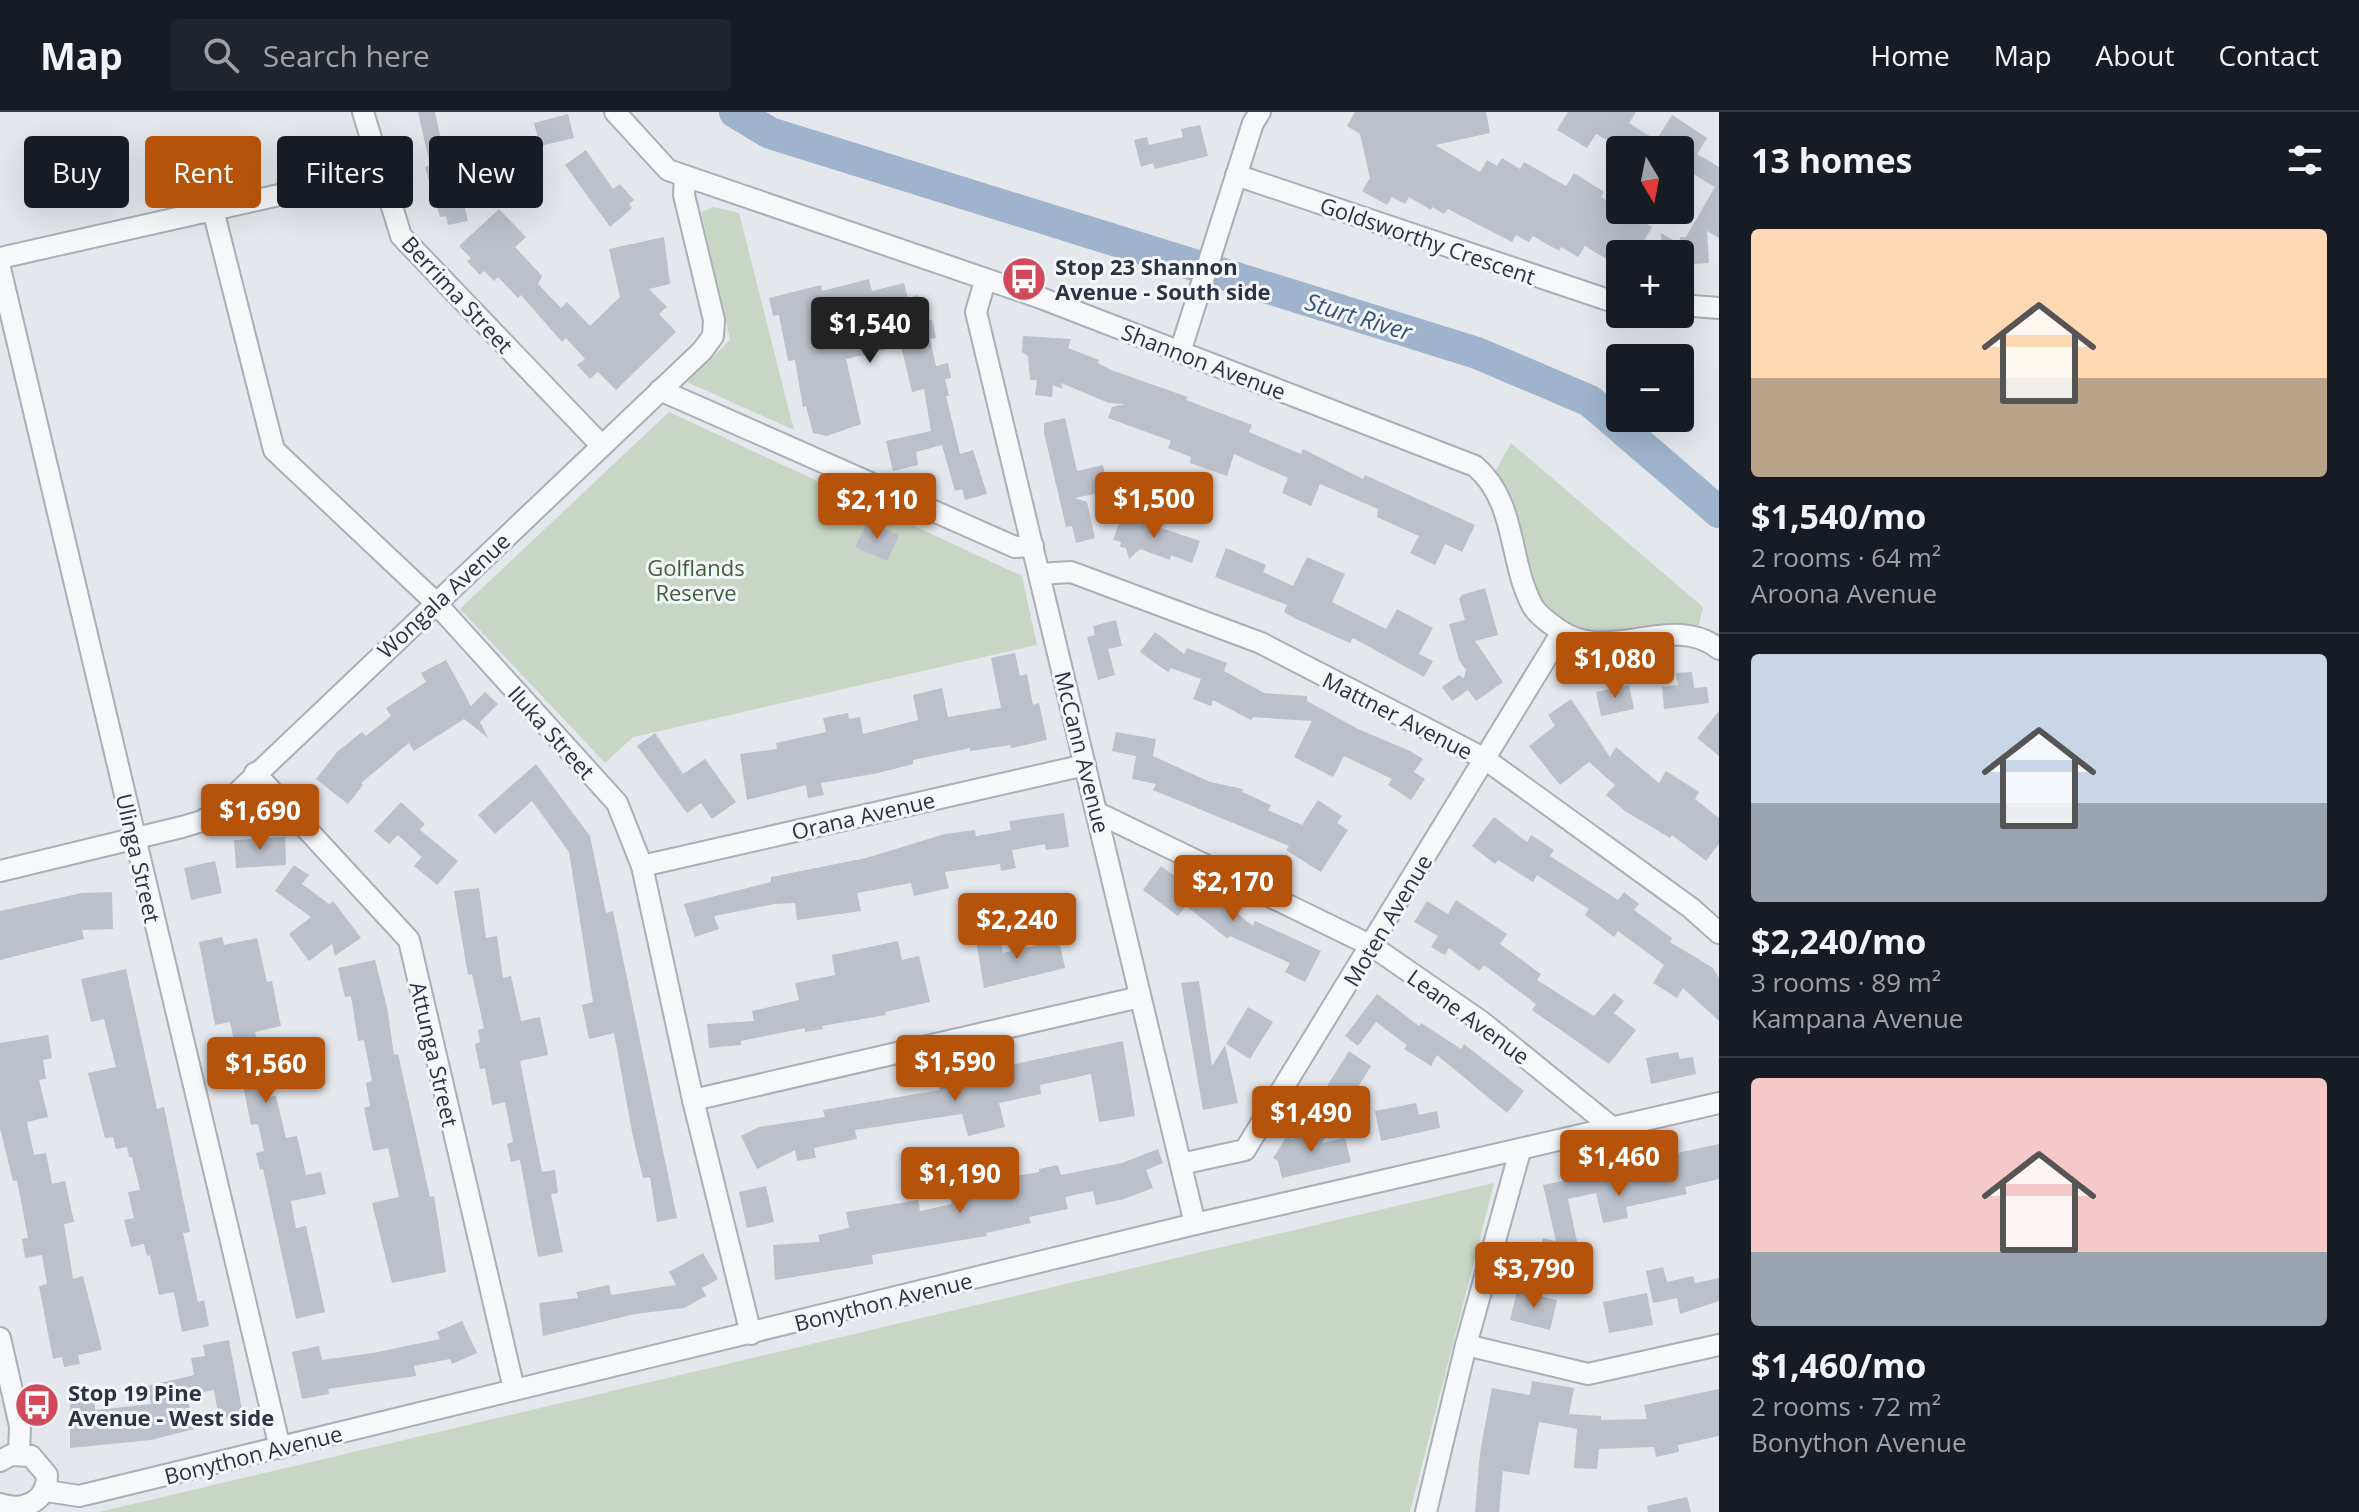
<!DOCTYPE html>
<meta charset="utf-8">
<style>
body{margin:0;font-family:"Open Sans",sans-serif;background:#20242c;color:#f1f3f6;height:100vh;display:flex;flex-direction:column;font-size:30px;white-space:nowrap}
*{box-sizing:border-box;margin:0}
p{font-size:26px;color:#9ea1a6}
.icon{flex:none;width:44px;height:44px;fill:none;stroke:currentColor;stroke-width:2;stroke-linecap:round;stroke-linejoin:round}
.map{position:relative;flex:1;overflow:hidden}
.side{display:flex;flex-direction:column;background:#171b24;width:640px}
.side>*{flex:none}
.top-card{position:absolute;left:24px;top:24px;width:760px;height:72px;display:flex;gap:16px}
.needle{width:52px;rotate:170deg}
.fabs{position:absolute;left:1606px;top:24px;display:grid;gap:16px}
.fabs a{display:grid;place-items:center;width:88px;height:88px;border-radius:8px;background:#171b24;box-shadow:0 8px 32px #0002;font-size:40px}
.price{position:absolute;translate:-50% -68px;padding:0 18px;border-radius:8px;background:#b45309;color:#fff;font-size:26px;line-height:52px;filter:drop-shadow(0 2px 4px #0008)}
.price::after{content:'';position:absolute;left:50%;top:48px;width:24px;height:18px;margin-left:-12px;background:inherit;clip-path:polygon(0 0,100% 0,50% 100%)}
.price.on{background:#222;color:#fff}
ul{padding:0;list-style:none}
li{display:grid;align-content:center;gap:16px;height:424px;padding:0 32px}
li+li{border-top:2px solid #363941}
li span{display:grid;place-items:center;height:248px;border-radius:8px;color:#555}
li>.icon{margin-inline-start:auto}
span .icon{width:144px;height:144px;fill:#fffc;stroke-width:1}
li b{font-size:34px}
h2{display:flex;justify-content:space-between;align-items:center;height:96px;padding:0 32px;font-size:34px}
.tag{padding:0 28px;border-radius:8px;background:#171b24;box-shadow:0 8px 32px #0002;font-size:28px;line-height:72px}
.tag.on{background:#b45309;color:#fff}
header{display:flex;align-items:center;gap:48px;box-sizing:border-box;height:112px;padding:0 40px;background:#171b24;border-bottom:2px solid #363941}
header strong{font-size:38px}
nav{display:flex;gap:44px;margin-inline-start:auto;font-size:28px}
.search{width:560px;height:72px;background:#20242c;display:flex;align-items:center;gap:20px;box-sizing:border-box;padding:0 28px;border-radius:8px;color:#9ea1a6;font-size:30px}
main{display:flex;flex:1;min-height:0}
.map>svg:first-child{display:block}
.green{fill:#c9d6c5}
.lines{fill:none;stroke-linecap:round;stroke-linejoin:round}
.river{stroke:#9fb4cc;stroke-width:32}
.building{fill:#bbc0ca}
.minor-casing{stroke:#a9aeb7;stroke-width:24}
.minor{stroke:#f7f8fa;stroke-width:20}
.labels{text-anchor:middle;dominant-baseline:central;stroke-width:6;stroke-linejoin:round;paint-order:stroke}
.street-label{font-size:22px;fill:#2b3445;stroke:#f4f6f9}
.poi-label{font-size:22px;font-weight:bold;fill:#2b3445;stroke:#f4f6f9;text-anchor:start}
.park-label{font-size:22px;fill:#3f6138;stroke:#f4f6f9}
.water-label{font-size:24px;font-style:italic;fill:#34527a;stroke:#f4f6f9}
</style>
<header>
<strong>Map</strong>
<div class="search"><svg class="icon" aria-label="search" viewBox="0 0 24 24"><circle cx="10" cy="10" r="6"/><path d="M15 15l6 6"/></svg>Search here</div>
<nav><a>Home</a><a>Map</a><a>About</a><a>Contact</a></nav>
</header>
<main>
<div class="map">
<svg width="1719" height="1400" viewBox="0 0 1719 1400">
<rect width="100%" height="100%" fill="#e4e7ec"/>
<g class="green">
<polygon points="713,95 739,101 794,318 687,270 730,228 701,100"/>
<polygon points="669,300 1022,464 1037,533 633,625 605,651 460,497"/>
<polygon points="1511,331 1703,495 1698,517 1585,522 1550,500 1540,487 1514,393 1495,360"/>
<polygon points="1494,1071 1410,1400 99,1400"/>
</g>
<g class="lines">
<polyline class="river" points="735,0 770,21 1477,241 1590,289 1719,400"/>
</g>
<g class="building">
<polygon points="418,0 435,0 442,33 449,32 454,50 465,48 469,61 457,64 468,109 448,113 446,104 440,105 425,55 430,53"/>
<polygon points="1355,0 1486,0 1490,21 1435,33 1480,60 1487,48 1497,54 1502,46 1520,57 1524,50 1566,74 1574,61 1604,80 1601,85 1652,115 1636,142 1620,142 1620,155 1585,134 1578,145 1561,135 1559,139 1533,124 1529,130 1516,123 1512,130 1448,97 1444,102 1432,95 1431,98 1409,85 1405,92 1392,85 1387,93 1362,79 1370,66 1360,22 1347,14"/>
<polygon points="1568,0 1636,0 1629,11 1656,28 1672,3 1707,26 1697,42 1719,55 1719,126 1707,119 1709,151 1680,153 1680,142 1662,142 1661,121 1680,132 1680,125 1686,125 1715,75 1680,54 1680,38 1625,38 1596,22 1587,36 1557,18"/>
<polygon points="568,2 574,26 540,34 534,11"/>
<polygon points="1200,13 1208,44 1155,57 1153,51 1141,55 1134,28 1147,25 1149,33 1183,25 1181,17"/>
<polygon points="586,38 613,77 620,72 634,88 629,92 632,96 610,115 565,53"/>
<polygon points="499,97 526,125 515,135 542,164 538,172 561,196 567,190 590,214 620,185 609,137 664,125 670,172 649,177 667,195 659,202 676,220 616,278 598,260 590,267 577,253 585,247 566,226 562,230 521,183 518,186 498,165 494,169 484,159 480,163 467,149 471,146 459,134"/>
<polygon points="869,167 872,179 904,171 908,186 918,183 925,209 932,208 936,226 930,227 936,254 948,251 951,266 945,267 949,284 946,284 960,342 973,338 987,382 965,388 962,377 955,379 942,333 916,340 918,353 893,359 886,329 931,319 924,277 912,280 901,234 846,247 861,312 827,324 813,321 806,294 803,295 795,248 788,249 779,203 773,204 769,186 821,173 822,179"/>
<polygon points="1023,224 1071,227 1068,236 1099,248 1098,251 1111,258 1188,285 1186,288 1252,313 1249,320 1301,342 1303,337 1363,367 1365,363 1475,413 1462,440 1445,432 1435,453 1410,441 1419,424 1377,405 1378,397 1320,372 1311,394 1282,381 1288,366 1234,342 1227,364 1190,351 1191,345 1168,336 1171,329 1108,306 1112,295 1125,292 1109,291 1061,271 1063,277 1053,273 1052,285 1035,283 1037,268 1030,268 1028,244 1022,240"/>
<polygon points="1065,306 1077,359 1103,353 1109,379 1075,386 1087,390 1095,426 1076,431 1072,414 1066,415 1044,321 1044,311"/>
<polygon points="1122,403 1200,429 1192,451 1171,443 1170,448 1140,437 1129,447 1126,436 1120,435 1121,430 1113,428"/>
<polygon points="868,409 899,423 887,449 855,435"/>
<polygon points="1226,436 1266,453 1263,460 1293,474 1307,445 1345,462 1332,490 1386,517 1397,497 1433,516 1419,542 1433,549 1424,565 1353,526 1350,531 1294,506 1284,500 1287,493 1215,465"/>
<polygon points="1485,476 1498,523 1475,529 1503,570 1476,589 1468,578 1452,589 1442,575 1459,563 1464,566 1466,558 1459,548 1449,512 1465,508 1459,487 1462,483"/>
<polygon points="1116,508 1122,534 1108,537 1115,563 1098,568 1087,525 1095,523 1093,514"/>
<polygon points="1155,520 1184,542 1187,536 1227,551 1224,559 1264,581 1307,584 1307,589 1358,617 1410,639 1423,647 1414,660 1425,667 1411,688 1388,673 1392,667 1344,644 1333,665 1294,645 1312,609 1253,605 1251,608 1213,588 1211,594 1193,587 1201,567 1171,556 1168,560 1140,540"/>
<polygon points="1015,541 1020,564 1027,562 1033,593 1039,591 1047,628 1011,636 1010,633 970,639 970,636 913,648 913,652 878,661 821,671 824,683 808,686 806,673 747,688 740,642 777,637 776,631 826,620 823,606 848,601 849,607 860,605 863,622 918,608 913,583 942,576 948,605 1001,596 991,546"/>
<polygon points="446,548 471,594 485,580 498,592 480,610 488,626 464,607 414,639 409,631 361,671 363,673 348,692 316,667 337,640 362,620 366,624 391,604 386,596 426,570 421,561"/>
<polygon points="1692,560 1694,576 1707,575 1709,591 1664,597 1662,575 1678,573 1676,561"/>
<polygon points="1629,573 1634,597 1601,604 1596,580"/>
<polygon points="1571,587 1610,645 1616,635 1659,671 1666,659 1699,680 1695,687 1719,706 1719,732 1706,749 1672,723 1670,726 1625,699 1606,683 1615,673 1589,650 1560,673 1529,634 1555,614 1548,603"/>
<polygon points="1719,599 1719,644 1697,626"/>
<polygon points="1116,620 1156,627 1153,644 1210,670 1243,677 1242,680 1271,693 1268,698 1302,713 1318,688 1342,704 1337,711 1348,718 1321,760 1286,738 1289,734 1153,678 1156,672 1132,667 1136,644 1112,639"/>
<polygon points="655,621 683,662 705,647 736,690 712,707 701,691 687,701 637,634"/>
<polygon points="536,652 590,724 606,801 613,799 677,1106 657,1110 650,1065 643,1066 633,1025 614,921 589,927 582,893 593,890 569,740 532,689 495,722 478,703"/>
<polygon points="401,690 425,712 420,718 458,749 437,773 414,754 422,745 398,723 389,732 374,719"/>
<polygon points="1064,701 1069,735 1046,738 1045,732 1012,738 1016,756 1001,759 1000,752 945,760 949,776 914,784 911,771 857,781 861,799 797,808 795,791 774,792 714,804 719,817 695,825 684,792 771,770 771,765 866,746 945,722 975,718 976,724 1011,718 1009,709"/>
<polygon points="1494,705 1527,730 1531,723 1554,738 1550,744 1618,788 1624,780 1639,792 1634,798 1672,826 1670,830 1713,856 1719,866 1719,909 1683,876 1677,886 1653,871 1664,853 1618,819 1614,825 1585,803 1589,797 1537,763 1533,770 1498,748 1495,752 1472,734"/>
<polygon points="285,725 286,753 236,756 234,728"/>
<polygon points="215,749 222,781 191,788 184,756"/>
<polygon points="294,753 309,763 302,772 329,792 333,789 361,826 335,844 332,832 309,849 289,822 311,805 275,779"/>
<polygon points="1161,754 1214,793 1219,787 1253,814 1255,809 1321,839 1305,870 1285,860 1290,851 1230,824 1228,827 1186,794 1178,804 1143,778"/>
<polygon points="479,776 486,826 497,824 503,866 511,864 521,909 540,905 548,943 520,949 542,1060 555,1058 558,1081 551,1082 563,1140 538,1145 520,1048 511,1050 507,1032 513,1030 505,990 492,993 485,956 480,957 475,932 480,930 478,918 484,916 472,862 468,863 454,779"/>
<polygon points="112,780 113,817 82,818 84,827 0,848 0,799 82,781"/>
<polygon points="1456,788 1507,822 1500,832 1541,862 1537,868 1594,904 1614,881 1624,889 1614,901 1636,918 1609,952 1532,898 1536,892 1484,853 1479,859 1449,836 1445,843 1431,835 1438,824 1414,810 1427,789 1448,802"/>
<polygon points="1000,824 1003,841 1059,828 1065,856 984,876 976,828"/>
<polygon points="222,825 224,833 257,826 267,870 272,869 281,914 255,920 269,985 276,984 286,1026 297,1024 306,1063 321,1060 326,1082 291,1089 296,1116 306,1114 325,1200 296,1207 263,1057 260,1058 256,1041 264,1039 258,1012 251,1013 230,910 215,913 199,830"/>
<polygon points="898,829 902,848 919,844 930,890 885,900 886,903 822,914 823,917 805,920 805,916 741,929 741,933 709,936 707,912 754,909 752,899 799,888 795,871 835,863 832,843"/>
<polygon points="375,848 387,895 394,943 398,942 430,1085 434,1084 446,1160 392,1171 372,1091 399,1085 388,1036 373,1039 364,996 370,994 366,971 372,969 364,928 358,929 351,884 345,885 338,856"/>
<polygon points="126,857 157,997 164,995 190,1120 183,1121 198,1190 204,1188 209,1214 182,1220 174,1180 159,1183 150,1143 147,1144 144,1132 131,1135 124,1108 134,1106 128,1080 140,1078 132,1045 129,1045 127,1035 116,1037 113,1025 105,1026 88,961 116,955 104,907 91,910 81,867"/>
<polygon points="1199,869 1212,954 1225,933 1238,991 1203,998 1181,871"/>
<polygon points="1377,882 1419,914 1421,911 1461,937 1464,932 1524,979 1507,1001 1437,943 1431,954 1404,937 1407,933 1376,910 1358,934 1345,924"/>
<polygon points="1248,895 1273,910 1250,947 1226,932"/>
<polygon points="48,923 52,946 43,948 46,967 39,968 48,1005 27,1010 34,1043 46,1041 52,1072 65,1069 74,1110 64,1112 73,1167 83,1164 102,1238 78,1243 80,1252 64,1255 62,1245 53,1247 39,1174 47,1172 42,1143 25,1146 22,1127 28,1126 17,1068 13,1069 0,1016 0,931"/>
<polygon points="1123,929 1135,1004 1099,1010 1091,962 1040,973 1041,982 999,991 1005,1015 968,1024 962,1002 855,1018 857,1027 814,1036 816,1046 797,1049 795,1038 757,1057 741,1024 759,1015 825,1005 823,998 940,978 938,972 1010,953"/>
<polygon points="1349,939 1371,954 1340,1004 1317,990"/>
<polygon points="1678,940 1680,947 1693,945 1696,962 1651,972 1646,946"/>
<polygon points="1416,991 1419,1003 1437,999 1440,1016 1381,1029 1375,999"/>
<polygon points="1333,1014 1322,1031 1345,1026 1351,1050 1282,1066 1278,1049 1273,1046 1287,1024 1292,1027"/>
<polygon points="1719,1032 1719,1067 1685,1075 1687,1082 1626,1095 1628,1106 1603,1111 1596,1081 1568,1087 1578,1134 1583,1135 1577,1166 1536,1157 1543,1126 1556,1129 1543,1073 1578,1066 1576,1056 1592,1052 1595,1063 1637,1054 1636,1050"/>
<polygon points="1158,1037 1163,1051 1146,1058 1153,1076 1124,1087 1096,1093 1093,1079 1065,1085 1068,1097 1029,1105 1031,1111 986,1121 987,1124 872,1143 873,1152 775,1168 773,1133 820,1130 818,1123 849,1116 846,1100 918,1088 920,1099 952,1092 948,1076 1039,1060 1039,1057 1058,1053 1061,1063 1122,1051"/>
<polygon points="766,1074 774,1110 747,1116 739,1080"/>
<polygon points="703,1141 718,1167 702,1176 706,1184 684,1196 635,1202 543,1224 539,1191 578,1186 576,1180 609,1173 611,1183 676,1173 669,1160"/>
<polygon points="1663,1155 1667,1170 1693,1164 1695,1171 1719,1166 1719,1189 1680,1202 1677,1186 1653,1191 1646,1159"/>
<polygon points="1517,1179 1557,1188 1550,1218 1510,1208"/>
<polygon points="1647,1181 1653,1213 1609,1221 1603,1190"/>
<polygon points="462,1209 477,1241 452,1252 450,1247 414,1254 416,1264 328,1277 329,1282 302,1287 292,1240 319,1234 322,1248 373,1241 440,1227 437,1220"/>
<polygon points="229,1228 243,1303 219,1308 214,1278 187,1283 194,1317 151,1328 70,1336 70,1287 95,1287 95,1298 151,1292 147,1274 194,1263 191,1246 205,1244 203,1233"/>
<polygon points="1532,1269 1574,1276 1569,1302 1601,1304 1601,1308 1647,1307 1644,1293 1719,1277 1719,1324 1678,1333 1679,1340 1656,1345 1654,1335 1599,1337 1597,1357 1574,1356 1577,1317 1539,1310 1529,1363 1503,1359 1499,1400 1475,1400 1480,1341 1492,1276 1530,1283"/>
<polygon points="1687,1385 1691,1400 1648,1400 1647,1394"/>
</g>
<g class="lines">
<g class="minor-casing">
<g id="minor">
<polyline points="363,0 401,124 602,334"/>
<path d="M 615,0 L 668,58 L 1041,186 L 1475,354 C 1517,390 1508,447 1532,493 C 1537,503 1551,512 1559,518 C 1609,553 1672,499 1719,537"/>
<polyline points="1236,63 1620,192"/>
<polyline points="213,98 274,338 434,489 617,691 642,754 693,988 751,1222"/>
<polyline points="0,146 381,60"/>
<polyline points="0,156 280,1336"/>
<polyline points="985,169 976,200 1195,1112"/>
<polyline points="1680,193 1719,196"/>
<polyline points="1180,240 1253,11 1260,0"/>
<polyline points="660,278 1015,435 1033,434"/>
<polyline points="1039,462 1071,460 1261,531 1485,647 1691,796 1719,821"/>
<polyline points="255,661 409,828 514,1277"/>
<polyline points="1098,701 1372,834 1482,910 1614,1017"/>
<polyline points="642,754 1085,653"/>
<polyline points="0,759 182,715 202,709 218,699 702,239 713,224 714,208 684,83 685,64"/>
<polyline points="693,988 1140,885"/>
<polyline points="1181,1052 1245,1038 1562,520"/>
<polyline points="0,1226 20,1314 19,1342"/>
<polyline points="1466,1233 1588,1262 1719,1233"/>
<path d="M 0,1349 L 11,1343 L 31,1344 L 47,1363 C 47,1389 25,1400 0,1392"/>
<polyline points="47,1379 79,1384 104,1378 1195,1112 1719,991"/>
<polyline points="1426,1400 1466,1233 1520,1039"/>
</g>
</g>
<use href="#minor" class="minor"/>
</g>
<defs>
<g id="bus-disc" transform="scale(2.3)"><circle r="9.5" fill="#d1495b" stroke="#f4f6f9"/><path d="M-5-6H5V4H4V6H2V4H-2V6H-4V4H-5ZM-3.5-4V0h7V-4ZM-3.5 1.2v1.5H-2V1.2ZM2 1.2v1.5H3.5V1.2Z" fill="#fff"/></g>
</defs>
<g fill-rule="evenodd">
<use href="#bus-disc" x="1024" y="167"/>
<use href="#bus-disc" x="37" y="1293"/>
</g>
<g class="labels">
<g class="street-label">
<text transform="translate(1428 128) rotate(19)">Goldsworthy Crescent</text>
<text transform="translate(458 182) rotate(47)">Berrima Street</text>
<text transform="translate(1204 249) rotate(21)">Shannon Avenue</text>
<text transform="translate(443 483) rotate(-43)">Wongala Avenue</text>
<text transform="translate(1398 603) rotate(27)">Mattner Avenue</text>
<text transform="translate(552 620) rotate(48)">Iluka Street</text>
<text transform="translate(1083 640) rotate(76)">McCann Avenue</text>
<text transform="translate(863 703) rotate(-13)">Orana Avenue</text>
<text transform="translate(139 746) rotate(77)">Ulinga Street</text>
<text transform="translate(1387 808) rotate(-59)">Moten Avenue</text>
<text transform="translate(1469 904) rotate(36)">Leane Avenue</text>
<text transform="translate(435 942) rotate(77)">Attunga Street</text>
<text transform="translate(883 1189) rotate(-14)">Bonython Avenue</text>
<text transform="translate(253 1342) rotate(-14)">Bonython Avenue</text>
</g>
<g class="poi-label">
<text x="1055" y="154">Stop 23 Shannon<tspan x="1055" dy="25">Avenue - South side</tspan></text>
<text x="68" y="1280">Stop 19 Pine<tspan x="68" dy="25">Avenue - West side</tspan></text>
</g>
<g class="park-label">
<text x="696" y="455">Golflands<tspan x="696" dy="25">Reserve</tspan></text>
</g>
<g class="water-label">
<text transform="translate(1359 204) rotate(17)">Sturt River</text>
</g>
</g>
</svg>
<div class="fabs">
<a><svg class="needle" viewBox="-14 -14 28 28"><path d="M0-13l5 13h-10z" fill="#e53935"/><path d="M0 13l5-13h-10z" fill="#9ea1a6"/></svg></a>
<a>+</a>
<a>−</a>
</div>
<b class="price on" style="left:870px;top:253px">$1,540</b>
<b class="price" style="left:1154px;top:428px">$1,500</b>
<b class="price" style="left:877px;top:429px">$2,110</b>
<b class="price" style="left:1615px;top:588px">$1,080</b>
<b class="price" style="left:260px;top:740px">$1,690</b>
<b class="price" style="left:1233px;top:811px">$2,170</b>
<b class="price" style="left:1017px;top:849px">$2,240</b>
<b class="price" style="left:955px;top:991px">$1,590</b>
<b class="price" style="left:266px;top:993px">$1,560</b>
<b class="price" style="left:1311px;top:1042px">$1,490</b>
<b class="price" style="left:1619px;top:1086px">$1,460</b>
<b class="price" style="left:960px;top:1103px">$1,190</b>
<b class="price" style="left:1534px;top:1198px">$3,790</b>
<div class="top-card">
<a class="tag">Buy</a>
<a class="tag on">Rent</a>
<a class="tag">Filters</a>
<a class="tag">New</a>
</div>
</div>
<section class="side">
<h2>13 homes<svg class="icon" aria-label="filters" viewBox="0 0 24 24"><path d="M4 7h16M4 17h16"/><circle cx="9" cy="7" r="2"/><circle cx="15" cy="17" r="2"/></svg></h2>
<ul>
<li><span style="background:linear-gradient(#ffd9b3 60%,#b9a48a 0)"><svg class="icon" aria-label="home" viewBox="0 0 24 24"><path d="M3 11l9-7 9 7M6 9v11h12V9"/></svg></span><div><b>$1,540/mo</b><p>2 rooms · 64 m²</p><p>Aroona Avenue</p></div></li>
<li><span style="background:linear-gradient(#c9d6e8 60%,#9aa5b1 0)"><svg class="icon" aria-label="home" viewBox="0 0 24 24"><path d="M3 11l9-7 9 7M6 9v11h12V9"/></svg></span><div><b>$2,240/mo</b><p>3 rooms · 89 m²</p><p>Kampana Avenue</p></div></li>
<li><span style="background:linear-gradient(#f6c9c9 70%,#9aa5b1 0)"><svg class="icon" aria-label="home" viewBox="0 0 24 24"><path d="M3 11l9-7 9 7M6 9v11h12V9"/></svg></span><div><b>$1,460/mo</b><p>2 rooms · 72 m²</p><p>Bonython Avenue</p></div></li>
</ul>
</section>
</main>
